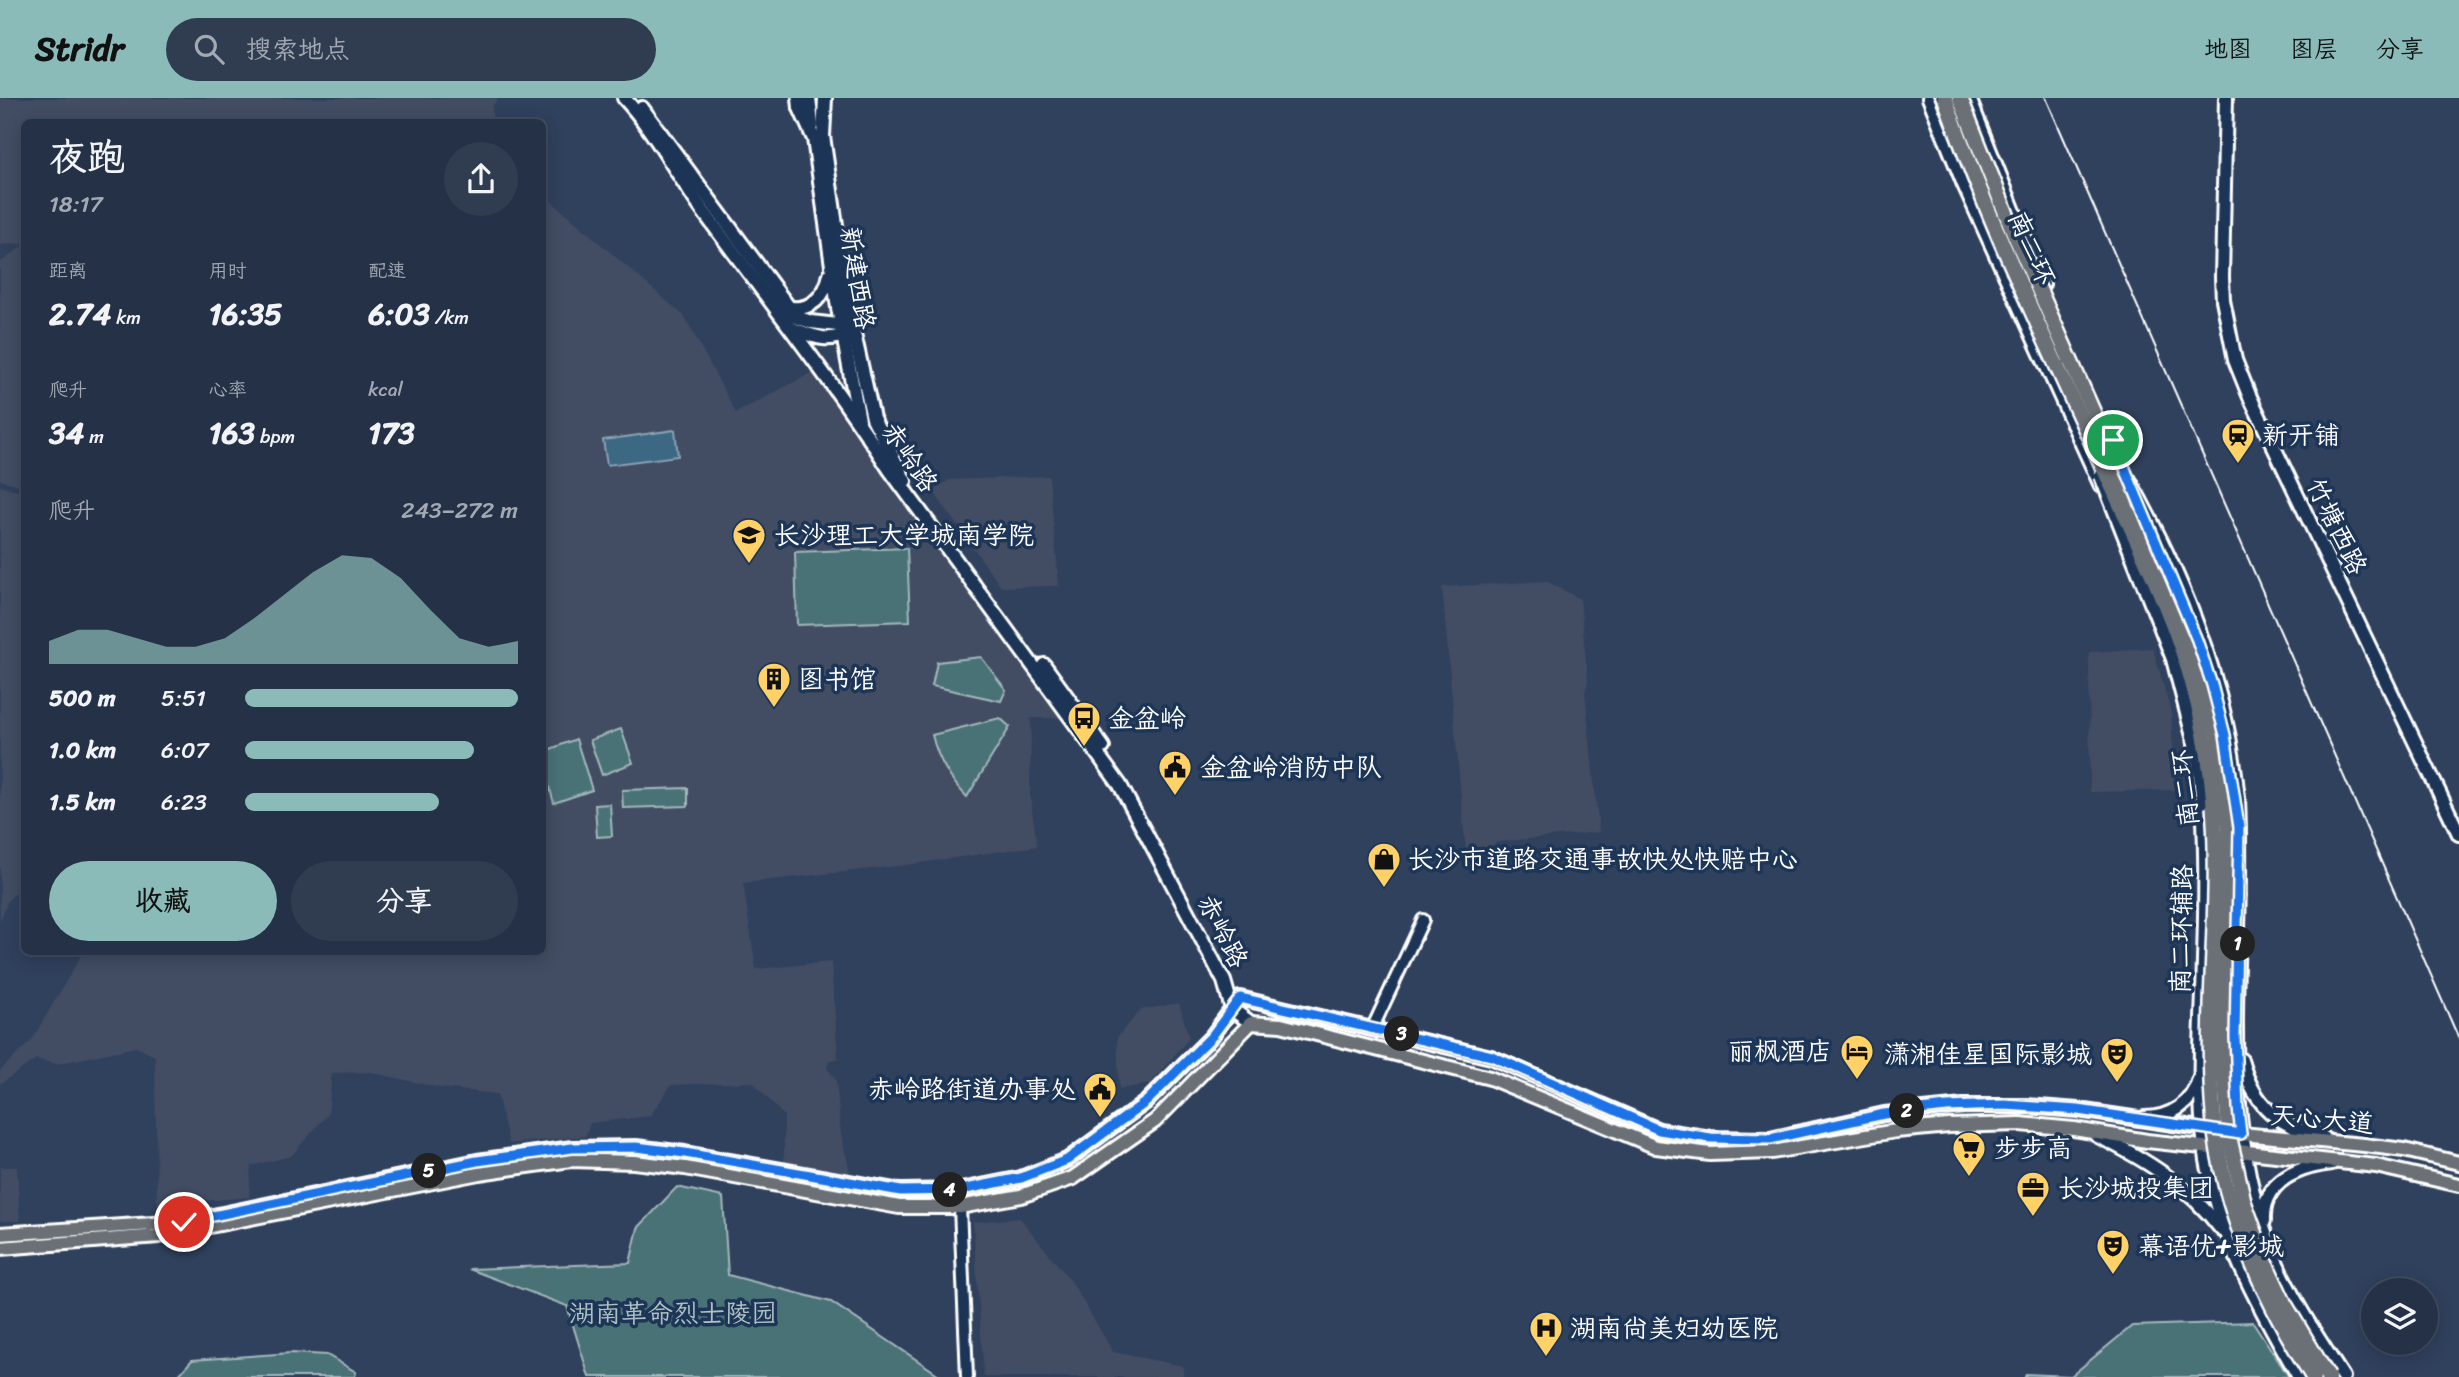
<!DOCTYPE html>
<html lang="zh">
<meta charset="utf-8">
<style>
body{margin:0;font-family:Sriracha,"LXGW WenKai TC",sans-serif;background:#303d51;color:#f1f3f6;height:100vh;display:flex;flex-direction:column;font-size:26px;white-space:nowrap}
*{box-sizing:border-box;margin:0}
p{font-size:23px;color:#a3a9b3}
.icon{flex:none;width:38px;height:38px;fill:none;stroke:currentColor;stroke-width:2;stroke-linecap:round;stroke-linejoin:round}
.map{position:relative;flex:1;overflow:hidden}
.panel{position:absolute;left:21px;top:21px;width:525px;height:836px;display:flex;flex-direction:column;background:#243146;border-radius:10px;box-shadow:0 4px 18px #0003,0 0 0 2px #414c5f}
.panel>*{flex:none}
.controls{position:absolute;left:2361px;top:1180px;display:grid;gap:14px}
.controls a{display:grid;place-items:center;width:77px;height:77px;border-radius:50%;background:#243146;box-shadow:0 4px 18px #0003,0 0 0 2px #414c5f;font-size:35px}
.pin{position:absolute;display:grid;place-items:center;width:60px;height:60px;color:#fff;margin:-30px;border:4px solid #fff;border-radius:50%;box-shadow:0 2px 7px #0007}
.km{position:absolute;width:35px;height:35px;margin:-18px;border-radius:50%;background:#222;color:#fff;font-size:19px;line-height:35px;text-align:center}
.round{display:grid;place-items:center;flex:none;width:74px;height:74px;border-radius:37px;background:#303d51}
.headline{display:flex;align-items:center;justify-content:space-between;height:119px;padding:0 28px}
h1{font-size:38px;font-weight:800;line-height:52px}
.figures{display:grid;grid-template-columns:repeat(3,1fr);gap:10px;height:119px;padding:7px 28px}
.figures div{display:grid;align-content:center}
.figures b{font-size:30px;font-weight:800}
.figures small{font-size:19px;font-weight:400}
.figures p{font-size:19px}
.chart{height:196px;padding:14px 28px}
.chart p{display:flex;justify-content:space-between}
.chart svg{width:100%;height:126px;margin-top:7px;fill:#8bbbb9;opacity:.7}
.action{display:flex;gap:14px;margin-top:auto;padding:14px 28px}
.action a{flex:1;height:80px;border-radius:42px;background:#8bbbb9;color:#111;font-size:28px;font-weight:800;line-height:80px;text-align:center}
.action a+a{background:#303d51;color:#f1f3f6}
ul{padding:0 28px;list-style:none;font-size:23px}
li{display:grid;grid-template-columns:112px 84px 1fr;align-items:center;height:52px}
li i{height:18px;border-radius:9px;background:#8bbbb9}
header{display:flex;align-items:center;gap:42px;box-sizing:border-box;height:98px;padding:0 35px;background:#8bbbb9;color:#111}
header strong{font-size:33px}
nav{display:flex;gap:38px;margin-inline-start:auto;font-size:24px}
.search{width:490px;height:63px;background:#303d51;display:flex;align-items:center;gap:18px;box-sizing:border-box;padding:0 24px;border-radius:38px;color:#a3a9b3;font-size:26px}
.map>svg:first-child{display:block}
</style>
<header>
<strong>Stridr</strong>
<div class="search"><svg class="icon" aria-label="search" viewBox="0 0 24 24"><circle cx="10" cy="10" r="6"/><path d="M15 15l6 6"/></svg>搜索地点</div>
<nav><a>地图</a><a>图层</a><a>分享</a></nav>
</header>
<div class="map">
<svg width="2459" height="1279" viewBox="0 0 2459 1279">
<rect width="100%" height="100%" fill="#30415d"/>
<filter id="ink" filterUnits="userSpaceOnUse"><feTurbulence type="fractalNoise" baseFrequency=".0143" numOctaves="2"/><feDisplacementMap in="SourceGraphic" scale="14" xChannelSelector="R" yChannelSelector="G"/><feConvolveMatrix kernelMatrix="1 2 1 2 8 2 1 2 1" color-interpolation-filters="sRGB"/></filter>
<g filter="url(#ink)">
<!-- built -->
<g fill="#424d64">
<path d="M 0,0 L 499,0 L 492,8 L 492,24 L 24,24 L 24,145 L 0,147 Z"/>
<path d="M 543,96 L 684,218 L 736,315 L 813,274 L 1066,620 L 1031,620 L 1030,697 L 1037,748 L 898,768 L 743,785 L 756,871 L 831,864 L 838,961 L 829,962 L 827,970 L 836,982 L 841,1037 L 851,1078 L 784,1066 L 784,1018 L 753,984 L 671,987 L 650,1018 L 590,1025 L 585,1038 L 509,1046 L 497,996 L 441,990 L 370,974 L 332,975 L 328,1016 L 291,1058 L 251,1068 L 249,1099 L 157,1107 L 155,958 L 136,949 L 56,966 L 36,961 L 0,986 L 0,973 L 32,942 L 83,854 L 542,854 Z"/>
<path d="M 24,147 L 24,388 L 0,382 L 0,165 Z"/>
<path d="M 1049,378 L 1059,488 L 1001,489 L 933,393 L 949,382 Z"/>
<path d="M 0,388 L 24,395 L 24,787 L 8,802 L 0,823 Z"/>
<path d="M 1546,483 L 1580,501 L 1588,583 L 1585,594 L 1599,734 L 1497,744 L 1488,751 L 1466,754 L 1442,489 Z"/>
<path d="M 2153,550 L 2171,615 L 2175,692 L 2090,694 L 2089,554 Z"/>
<path d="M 1179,905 L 1189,940 L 1150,986 L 1119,991 L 1117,939 L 1141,912 Z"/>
<path d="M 17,1069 L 20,1123 L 0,1123 L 0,1069 Z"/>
<path d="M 1020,1120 L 1073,1186 L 1113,1254 L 1183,1268 L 1183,1279 L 984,1279 L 973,1124 Z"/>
</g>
<!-- green -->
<g fill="#497277" stroke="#a4b8bb" stroke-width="2">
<path d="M 907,450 L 910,523 L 797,527 L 795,454 Z"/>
<path d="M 981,559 L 1006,592 L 1001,603 L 932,588 L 937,564 Z"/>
<path d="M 1000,620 L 1010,629 L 967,699 C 949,681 938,662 932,637 Z"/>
<path d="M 621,631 L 633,665 L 602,677 L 590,642 Z"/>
<path d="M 576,641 L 592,692 L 554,705 L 543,667 L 543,654 Z"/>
<path d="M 688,690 L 688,708 L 623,710 L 622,692 Z"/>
<path d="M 610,706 L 612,738 L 597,739 L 595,707 Z"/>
<path d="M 677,1089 L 723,1099 L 728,1177 L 831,1204 L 942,1279 L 589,1279 L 567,1208 L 469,1171 L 630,1165 L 638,1130 Z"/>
<path d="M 2253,1224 L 2289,1279 L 2025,1279 L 2026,1276 L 2071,1278 L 2132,1228 Z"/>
<path d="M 291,1255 L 327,1257 L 356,1274 L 355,1279 L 177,1279 L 192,1262 Z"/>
</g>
<!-- water -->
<path fill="#3d6784" stroke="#8ba4b5" stroke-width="2" d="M 675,332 L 678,358 L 607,367 L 603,342 Z"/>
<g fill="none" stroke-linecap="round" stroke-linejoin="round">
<defs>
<g id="tertiary">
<path d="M 1928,0 L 1963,87 L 2100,388"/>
<path d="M 1970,0 L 2044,186"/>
<path d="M 1373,929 L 1423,822"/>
<path d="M 960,1109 L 967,1279"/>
</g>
<g id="secondary">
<path d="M 624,0 C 654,32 677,77 703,113 C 766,199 832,282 890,372 L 1120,687 L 1224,883 L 1232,911 L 1251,925"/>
<path d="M 799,0 L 800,10 L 814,41 L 838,210 L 859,322"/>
<path d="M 809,0 L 812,27"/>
<path d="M 825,0 L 823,38 L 848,209 L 873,320 L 905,383"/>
<path d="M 2226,0 L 2222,179 L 2223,202 L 2235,262 L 2249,297 L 2459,736"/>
<path d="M 642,10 L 796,219 L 811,224 L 846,228"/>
<path d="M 786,209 C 810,215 826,198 830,176"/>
<path d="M 793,231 C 810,237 830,247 847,234"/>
<path d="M 1044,567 L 1103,649"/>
<path d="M 2238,701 C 2246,852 2214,1004 2270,1149 C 2288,1196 2316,1237 2343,1279"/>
<path d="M 2203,704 C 2207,767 2205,831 2203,895 C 2201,946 2198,999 2205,1049 C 2216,1133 2258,1208 2299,1279"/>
<path d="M 2241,962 C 2254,1009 2279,1028 2324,1040"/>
<path d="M 2144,1020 C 2170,1020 2192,1006 2199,981"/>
<path d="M 2096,1037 C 2147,1062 2187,1087 2222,1132"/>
<path d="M 2264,1123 C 2262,1082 2299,1069 2332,1065"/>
</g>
<g id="primary">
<path d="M 0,1136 L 184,1124 L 477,1063 L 572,1050 L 636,1049 L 685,1055 L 901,1093 L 961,1092 L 1021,1080 L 1067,1062 L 1146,1004 L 1212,938 L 1240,900 L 1491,959 L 1659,1032 L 1711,1040 L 1770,1041 L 1884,1016 L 1963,1008 L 2027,1008 L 2078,1012 L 2241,1036 L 2364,1047 L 2404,1052 L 2459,1065"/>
<path d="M 0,1150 L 159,1138 L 479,1075 L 571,1062 L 634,1064 L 685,1070 L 899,1109 L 960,1109 L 1021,1098 L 1073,1080 L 1155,1023 L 1251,925 L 1281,927 L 1490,980 L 1656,1049 L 1710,1056 L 1772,1054 L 1896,1033 L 1949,1028 L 2020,1026 L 2074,1031 L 2147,1043 L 2376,1068 L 2459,1087"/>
</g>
</defs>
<!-- tertiary casing -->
<use href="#tertiary" stroke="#fff" stroke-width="16"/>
<!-- secondary casing -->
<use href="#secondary" stroke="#fff" stroke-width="18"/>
<!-- primary casing -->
<use href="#primary" stroke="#fff" stroke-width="18"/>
<!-- tertiary -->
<use href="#tertiary" stroke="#1d3557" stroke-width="10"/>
<!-- secondary -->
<use href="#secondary" stroke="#1d3557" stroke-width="12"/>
<!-- primary -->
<use href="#primary" stroke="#6b7074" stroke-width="12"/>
<!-- rail -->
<path stroke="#fff" stroke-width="2" d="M 2046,0 L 2459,941"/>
<defs>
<g id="secondary-bridge">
<path d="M 2101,378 L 2173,561 L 2197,654 L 2203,704"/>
<path d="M 2128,380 C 2184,480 2227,586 2238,701"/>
</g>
<g id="trunk-bridge">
<path d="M 1945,0 C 1991,132 2054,259 2111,387 C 2142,454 2176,523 2195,595 C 2205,635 2212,675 2214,716 C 2221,817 2204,920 2214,1021 C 2223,1115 2264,1200 2313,1279"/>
<path d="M 1960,0 L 2014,135 L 2168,484 L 2201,571 L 2218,636 L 2229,733 L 2223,960 L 2230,1043 L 2244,1105 L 2268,1171 L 2284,1205 L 2328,1279"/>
</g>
</defs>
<!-- secondary-bridge casing -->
<use href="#secondary-bridge" stroke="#fff" stroke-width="18" stroke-linecap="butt"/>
<!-- trunk-bridge casing -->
<use href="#trunk-bridge" stroke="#fff" stroke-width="19" stroke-linecap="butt"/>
<!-- secondary-bridge -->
<use href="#secondary-bridge" stroke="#1d3557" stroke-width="12"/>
<!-- trunk-bridge -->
<use href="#trunk-bridge" stroke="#6b7074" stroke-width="14"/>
</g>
</g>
<g fill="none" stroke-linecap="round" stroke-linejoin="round" filter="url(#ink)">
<defs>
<path id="route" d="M 184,1124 L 477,1063 L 572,1050 L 636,1049 L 685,1055 L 901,1093 L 961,1092 L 1021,1080 L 1067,1062 L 1146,1004 L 1212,938 L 1240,900 L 1492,958 L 1659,1032 L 1711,1040 L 1770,1041 L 1884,1016 L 1947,1009 L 2005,1007 L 2078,1012 L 2241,1036 L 2238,1010 L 2235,939 L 2239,729 L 2225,637 L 2212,587 L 2197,542 L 2113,342"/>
</defs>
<!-- route casing -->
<use href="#route" stroke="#fff" stroke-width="14"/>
<!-- route -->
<use href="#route" stroke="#1a73e8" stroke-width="9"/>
</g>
<!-- icons -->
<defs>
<symbol id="station-pin" viewBox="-11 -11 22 30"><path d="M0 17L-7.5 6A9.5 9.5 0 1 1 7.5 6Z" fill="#ffd166" stroke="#1d3557"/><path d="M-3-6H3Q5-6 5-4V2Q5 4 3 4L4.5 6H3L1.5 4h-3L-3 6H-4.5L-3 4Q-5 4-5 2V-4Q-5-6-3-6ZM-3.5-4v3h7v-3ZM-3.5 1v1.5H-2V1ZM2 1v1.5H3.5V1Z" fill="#111"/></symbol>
<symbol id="university-pin" viewBox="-11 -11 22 30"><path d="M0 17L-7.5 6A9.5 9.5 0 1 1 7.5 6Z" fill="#ffd166" stroke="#1d3557"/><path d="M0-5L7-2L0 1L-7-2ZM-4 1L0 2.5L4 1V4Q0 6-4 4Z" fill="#111"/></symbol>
<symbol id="building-pin" viewBox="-11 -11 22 30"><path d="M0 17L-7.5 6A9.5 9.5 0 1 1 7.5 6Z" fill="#ffd166" stroke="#1d3557"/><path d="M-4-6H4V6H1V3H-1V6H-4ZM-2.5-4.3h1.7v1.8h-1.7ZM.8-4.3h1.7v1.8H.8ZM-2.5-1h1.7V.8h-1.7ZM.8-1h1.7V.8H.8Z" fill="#111"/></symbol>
<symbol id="bus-pin" viewBox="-11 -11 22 30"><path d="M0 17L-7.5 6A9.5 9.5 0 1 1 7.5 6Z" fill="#ffd166" stroke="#1d3557"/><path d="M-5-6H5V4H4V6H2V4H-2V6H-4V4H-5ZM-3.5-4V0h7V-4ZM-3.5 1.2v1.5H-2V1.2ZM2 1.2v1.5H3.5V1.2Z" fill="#111"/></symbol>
<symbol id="civic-pin" viewBox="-11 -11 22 30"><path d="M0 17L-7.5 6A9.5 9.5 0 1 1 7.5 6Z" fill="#ffd166" stroke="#1d3557"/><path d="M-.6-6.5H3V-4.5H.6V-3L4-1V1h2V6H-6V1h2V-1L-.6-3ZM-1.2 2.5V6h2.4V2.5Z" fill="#111"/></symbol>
<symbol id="shop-pin" viewBox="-11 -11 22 30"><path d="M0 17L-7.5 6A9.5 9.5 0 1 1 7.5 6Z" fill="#ffd166" stroke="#1d3557"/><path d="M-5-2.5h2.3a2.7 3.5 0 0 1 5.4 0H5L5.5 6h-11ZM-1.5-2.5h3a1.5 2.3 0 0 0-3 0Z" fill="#111"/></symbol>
<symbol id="hotel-pin" viewBox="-11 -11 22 30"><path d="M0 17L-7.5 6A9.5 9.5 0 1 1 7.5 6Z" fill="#ffd166" stroke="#1d3557"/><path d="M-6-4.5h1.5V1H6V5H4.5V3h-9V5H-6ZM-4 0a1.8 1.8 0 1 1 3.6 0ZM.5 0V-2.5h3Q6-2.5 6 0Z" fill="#111"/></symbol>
<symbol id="theatre-pin" viewBox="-11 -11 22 30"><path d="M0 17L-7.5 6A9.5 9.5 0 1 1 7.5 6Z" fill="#ffd166" stroke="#1d3557"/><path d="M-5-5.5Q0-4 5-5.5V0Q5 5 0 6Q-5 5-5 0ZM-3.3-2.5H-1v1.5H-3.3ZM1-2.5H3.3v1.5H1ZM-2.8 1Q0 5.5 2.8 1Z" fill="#111"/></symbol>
<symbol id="supermarket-pin" viewBox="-11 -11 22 30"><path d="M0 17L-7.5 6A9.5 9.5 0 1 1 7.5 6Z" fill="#ffd166" stroke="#1d3557"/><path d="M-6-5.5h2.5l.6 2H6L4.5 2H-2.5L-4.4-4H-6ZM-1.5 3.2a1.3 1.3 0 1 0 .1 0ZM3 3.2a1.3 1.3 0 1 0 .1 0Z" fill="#111"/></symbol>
<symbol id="office-pin" viewBox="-11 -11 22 30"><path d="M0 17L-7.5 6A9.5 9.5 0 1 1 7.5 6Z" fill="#ffd166" stroke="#1d3557"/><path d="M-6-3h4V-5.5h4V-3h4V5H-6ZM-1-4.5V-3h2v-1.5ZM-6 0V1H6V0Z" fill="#111"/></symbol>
<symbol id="hospital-pin" viewBox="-11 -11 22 30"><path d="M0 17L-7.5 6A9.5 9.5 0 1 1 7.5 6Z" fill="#ffd166" stroke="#1d3557"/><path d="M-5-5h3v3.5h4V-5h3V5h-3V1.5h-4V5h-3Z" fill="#111"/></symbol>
</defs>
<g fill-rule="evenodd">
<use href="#station-pin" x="2219" y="318" width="38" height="52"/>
<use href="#university-pin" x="730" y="418" width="38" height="52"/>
<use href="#building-pin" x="755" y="562" width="38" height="52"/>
<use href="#bus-pin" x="1065" y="601" width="38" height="52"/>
<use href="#civic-pin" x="1156" y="650" width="38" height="52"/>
<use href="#shop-pin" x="1365" y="742" width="38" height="52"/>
<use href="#hotel-pin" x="1838" y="934" width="38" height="52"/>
<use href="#theatre-pin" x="2098" y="937" width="38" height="52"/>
<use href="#civic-pin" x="1081" y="972" width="38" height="52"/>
<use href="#supermarket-pin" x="1950" y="1031" width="38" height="52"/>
<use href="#office-pin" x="2014" y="1071" width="38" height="52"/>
<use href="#theatre-pin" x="2094" y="1129" width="38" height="52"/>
<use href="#hospital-pin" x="1527" y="1211" width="38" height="52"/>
</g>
<g text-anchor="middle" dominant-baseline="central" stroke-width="7" stroke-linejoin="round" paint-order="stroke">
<!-- street labels -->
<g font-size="26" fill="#fff" stroke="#1d3557">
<text transform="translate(2032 150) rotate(66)">南二环</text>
<text transform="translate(858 180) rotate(81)">新建西路</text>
<text transform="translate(910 359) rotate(56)">赤岭路</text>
<text transform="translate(2337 428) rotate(64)">竹塘西路</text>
<text transform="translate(2185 690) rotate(-96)">南二环</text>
<text transform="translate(2181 831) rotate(-89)">南二环辅路</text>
<text transform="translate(1223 833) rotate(63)">赤岭路</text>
<text transform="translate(2322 1021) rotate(5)">天心大道</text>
</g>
<!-- poi labels -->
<g font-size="26" fill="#fff" stroke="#1d3557" text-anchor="start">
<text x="2262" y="337">新开铺</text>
<text x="774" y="437">长沙理工大学城南学院</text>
<text x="798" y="581">图书馆</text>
<text x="1108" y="620">金盆岭</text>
<text x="1200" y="669">金盆岭消防中队</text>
<text x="1408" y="761">长沙市道路交通事故快处快赔中心</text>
<text x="1832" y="953" text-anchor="end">丽枫酒店</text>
<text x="2092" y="956" text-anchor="end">潇湘佳星国际影城</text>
<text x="1076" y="991" text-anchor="end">赤岭路街道办事处</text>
<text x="1994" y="1050">步步高</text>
<text x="2058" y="1090">长沙城投集团</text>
<text x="2138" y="1148">幕语优+影城</text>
<text x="1570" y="1230">湖南尚美妇幼医院</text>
</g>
<!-- park labels -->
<g font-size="26" fill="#adc0c2" stroke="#1d3557">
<text x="673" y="1215">湖南革命烈士陵园</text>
</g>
</g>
</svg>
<div class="controls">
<a><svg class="icon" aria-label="layers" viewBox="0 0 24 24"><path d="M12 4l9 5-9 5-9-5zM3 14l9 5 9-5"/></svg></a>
</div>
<div class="pin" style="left:2113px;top:342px;background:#1e9e55"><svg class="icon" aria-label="arrive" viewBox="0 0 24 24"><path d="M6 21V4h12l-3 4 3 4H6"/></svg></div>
<div class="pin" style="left:184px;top:1124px;background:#d93025"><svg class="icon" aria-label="check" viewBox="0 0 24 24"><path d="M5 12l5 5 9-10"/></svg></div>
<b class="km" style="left:2238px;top:846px">1</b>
<b class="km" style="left:1907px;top:1013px">2</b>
<b class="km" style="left:1402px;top:936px">3</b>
<b class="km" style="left:950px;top:1092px">4</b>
<b class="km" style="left:429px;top:1073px">5</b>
<section class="panel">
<div class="headline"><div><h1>夜跑</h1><p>18:17</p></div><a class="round"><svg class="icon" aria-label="share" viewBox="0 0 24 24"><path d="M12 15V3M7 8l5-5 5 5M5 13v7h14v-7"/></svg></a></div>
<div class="figures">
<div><p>距离</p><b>2.74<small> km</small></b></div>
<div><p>用时</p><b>16:35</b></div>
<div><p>配速</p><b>6:03<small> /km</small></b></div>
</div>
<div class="figures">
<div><p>爬升</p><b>34<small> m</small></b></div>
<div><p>心率</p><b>163<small> bpm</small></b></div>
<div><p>kcal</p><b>173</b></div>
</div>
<div class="chart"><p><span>爬升</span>243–272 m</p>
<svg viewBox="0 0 160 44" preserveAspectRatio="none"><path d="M0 44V36L10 32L20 32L30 35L40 38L50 38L60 35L70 28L80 20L90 12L100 6L110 7L120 14L130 25L140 35L150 38L160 36V44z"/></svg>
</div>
<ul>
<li><b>500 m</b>5:51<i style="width:100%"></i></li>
<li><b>1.0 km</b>6:07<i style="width:84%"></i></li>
<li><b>1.5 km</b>6:23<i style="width:71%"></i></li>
</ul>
<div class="action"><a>收藏</a><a>分享</a></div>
</section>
</div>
